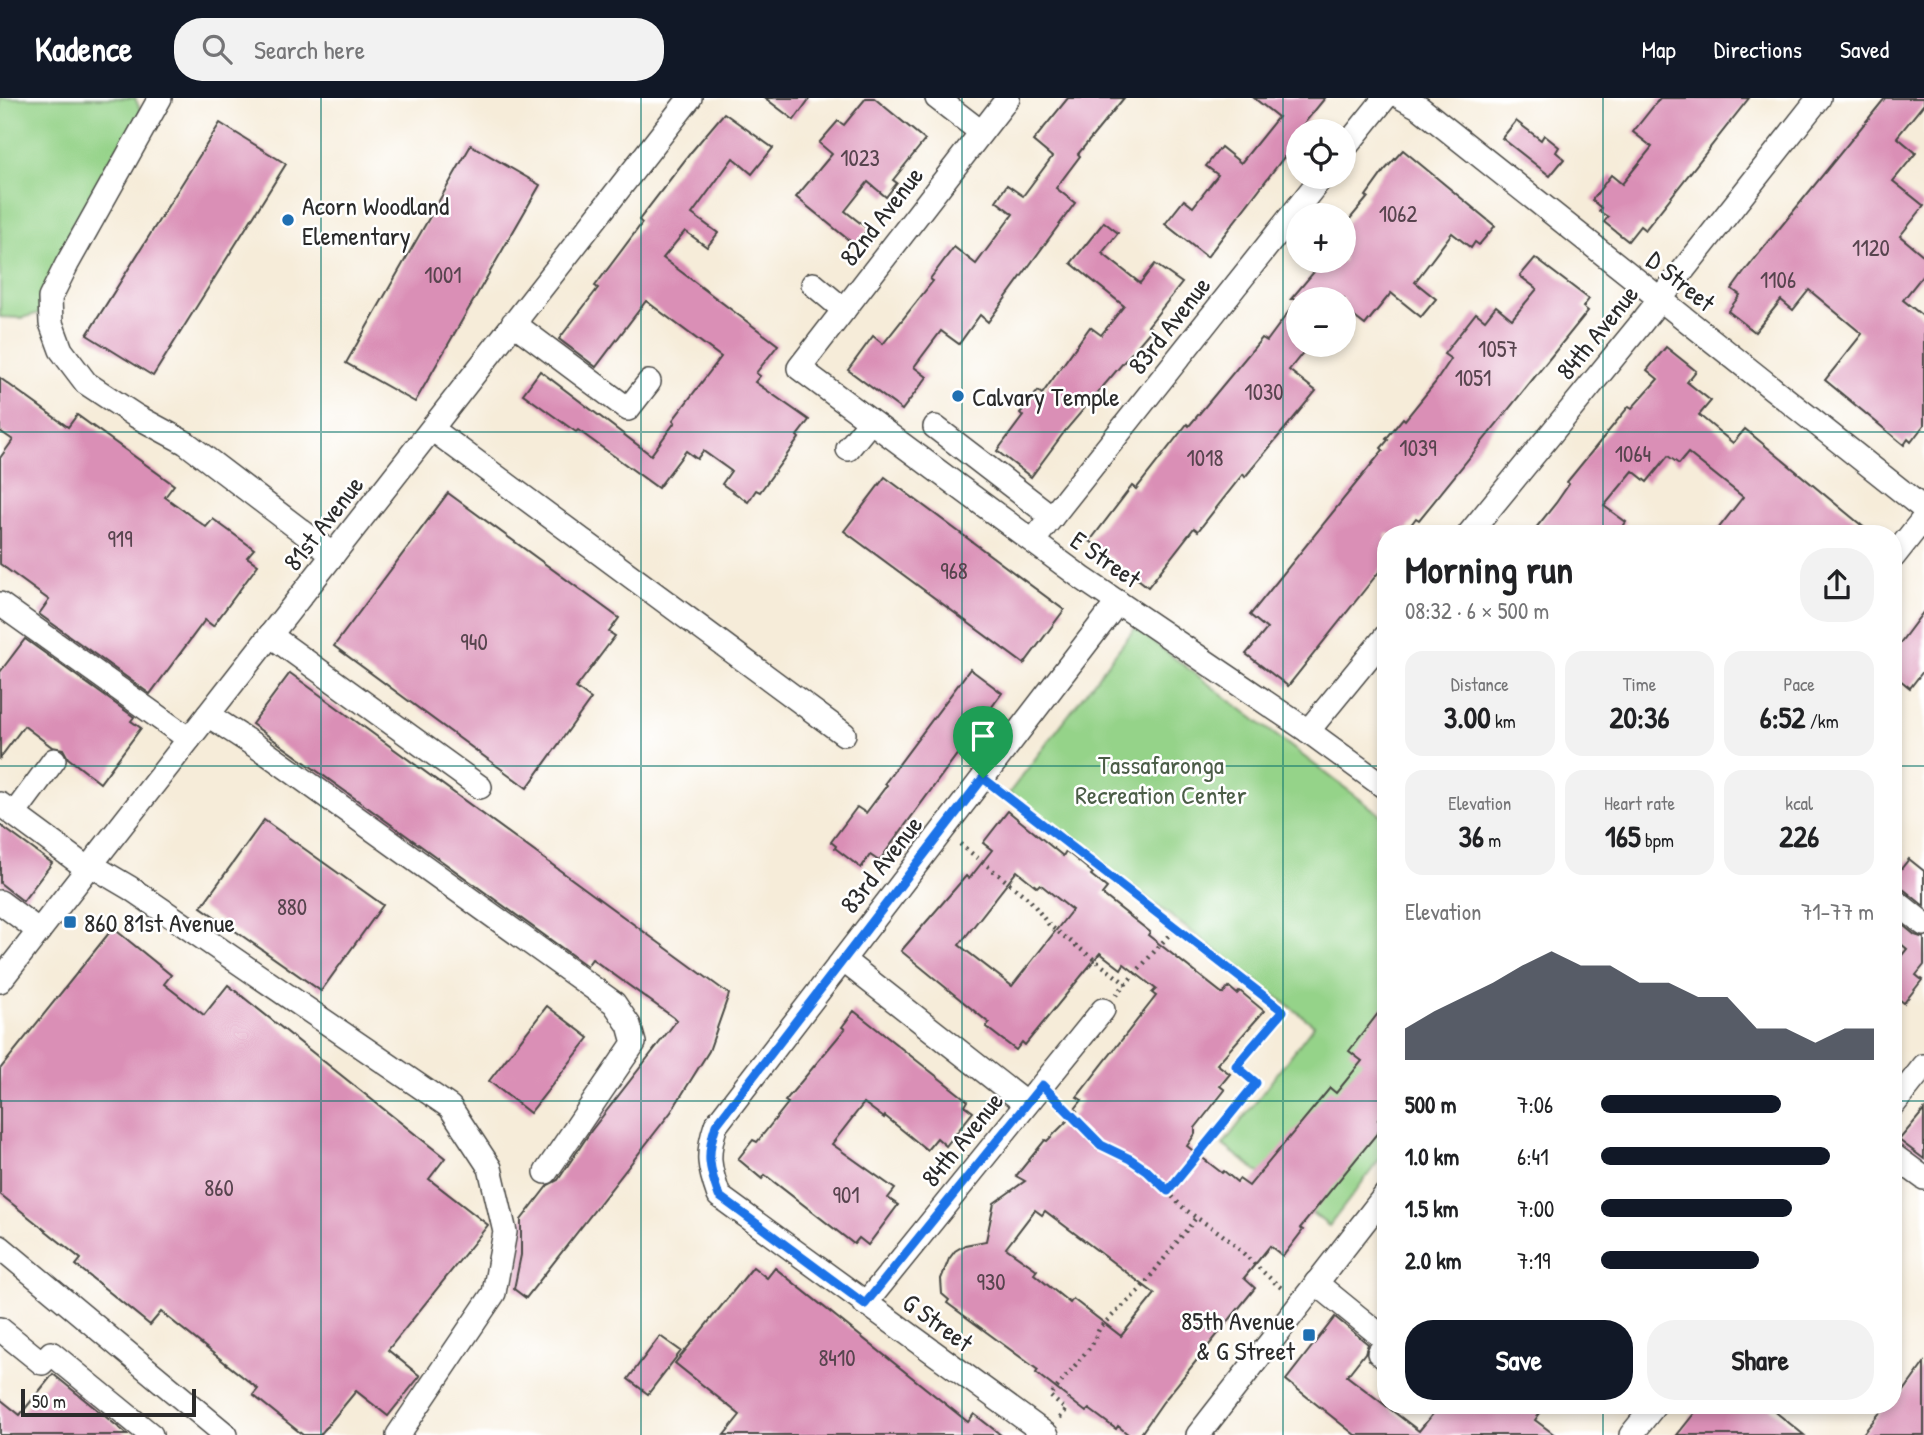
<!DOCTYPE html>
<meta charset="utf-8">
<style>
body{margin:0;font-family:"Patrick Hand",sans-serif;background:#f2f2f2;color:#202124;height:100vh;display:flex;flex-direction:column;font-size:26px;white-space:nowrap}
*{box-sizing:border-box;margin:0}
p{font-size:23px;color:#757577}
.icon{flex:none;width:38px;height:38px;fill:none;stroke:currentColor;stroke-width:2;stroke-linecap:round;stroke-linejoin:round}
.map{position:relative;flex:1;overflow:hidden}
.sheet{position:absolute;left:1377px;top:427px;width:525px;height:889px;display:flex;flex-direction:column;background:#fff;border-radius:28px;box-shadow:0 4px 10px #0003}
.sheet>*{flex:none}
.controls{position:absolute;left:1286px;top:21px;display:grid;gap:14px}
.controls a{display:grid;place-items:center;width:70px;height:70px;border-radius:50%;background:#fff;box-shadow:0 4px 10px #0003;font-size:35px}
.scale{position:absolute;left:21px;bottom:18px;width:175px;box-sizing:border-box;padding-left:7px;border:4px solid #2b2b2b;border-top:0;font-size:19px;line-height:24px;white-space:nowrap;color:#2b2b2b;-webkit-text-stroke:5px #fff;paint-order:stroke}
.pin{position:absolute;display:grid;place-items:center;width:60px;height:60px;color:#fff;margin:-72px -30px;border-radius:50% 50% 50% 0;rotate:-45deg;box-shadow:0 0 7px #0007}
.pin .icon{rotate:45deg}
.round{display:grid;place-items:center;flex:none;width:74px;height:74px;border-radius:28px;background:#f2f2f2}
.summary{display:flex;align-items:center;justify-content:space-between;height:119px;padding:0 28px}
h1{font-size:38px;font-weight:800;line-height:52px}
.metrics{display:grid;grid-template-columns:repeat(3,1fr);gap:10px;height:119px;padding:7px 28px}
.metrics div{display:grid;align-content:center;border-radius:18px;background:#f2f2f2;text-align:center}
.metrics b{font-size:30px;font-weight:800}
.metrics small{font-size:19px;font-weight:400}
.metrics p{font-size:19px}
.chart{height:196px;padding:14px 28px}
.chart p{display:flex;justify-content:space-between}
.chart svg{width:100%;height:126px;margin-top:7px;fill:#111827;opacity:.7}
.primary-button{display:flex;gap:14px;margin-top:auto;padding:14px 28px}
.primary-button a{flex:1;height:80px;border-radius:28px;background:#111827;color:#fff;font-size:28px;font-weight:800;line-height:80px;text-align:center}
.primary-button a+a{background:#f2f2f2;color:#202124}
ul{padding:0 28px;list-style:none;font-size:23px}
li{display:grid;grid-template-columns:112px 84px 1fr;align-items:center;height:52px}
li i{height:18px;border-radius:9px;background:#111827}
header{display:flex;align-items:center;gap:42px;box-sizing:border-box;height:98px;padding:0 35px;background:#111827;color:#fff}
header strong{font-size:33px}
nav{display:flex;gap:38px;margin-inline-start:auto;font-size:24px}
.search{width:490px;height:63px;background:#f2f2f2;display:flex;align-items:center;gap:18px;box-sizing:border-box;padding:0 24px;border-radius:28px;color:#757577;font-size:26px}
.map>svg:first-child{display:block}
</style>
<header>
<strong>Kadence</strong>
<div class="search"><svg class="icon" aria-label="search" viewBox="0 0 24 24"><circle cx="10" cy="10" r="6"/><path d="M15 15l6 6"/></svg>Search here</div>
<nav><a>Map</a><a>Directions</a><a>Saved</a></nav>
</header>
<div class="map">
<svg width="1924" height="1337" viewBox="0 0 1924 1337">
<rect width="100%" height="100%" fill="#fff"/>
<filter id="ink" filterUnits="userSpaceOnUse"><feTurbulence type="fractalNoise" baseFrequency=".0143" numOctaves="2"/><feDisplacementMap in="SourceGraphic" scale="14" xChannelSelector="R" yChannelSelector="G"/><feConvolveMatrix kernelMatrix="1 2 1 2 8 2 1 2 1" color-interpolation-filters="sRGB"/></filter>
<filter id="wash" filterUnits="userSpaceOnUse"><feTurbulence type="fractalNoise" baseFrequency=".00686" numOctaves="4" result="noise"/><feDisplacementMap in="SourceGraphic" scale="28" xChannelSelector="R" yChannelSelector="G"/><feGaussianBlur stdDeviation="1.57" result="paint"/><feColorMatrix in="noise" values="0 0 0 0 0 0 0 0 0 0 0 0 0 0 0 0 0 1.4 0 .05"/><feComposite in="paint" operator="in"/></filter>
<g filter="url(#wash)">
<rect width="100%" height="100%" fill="#f6ecd9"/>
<!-- green -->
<g fill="#95d389" stroke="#607f5a" stroke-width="2">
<path d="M 0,0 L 135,0 L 141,13 L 40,215 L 22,220 L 0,219 Z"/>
<path d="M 1135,530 L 1386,721 L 1386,1053 L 1329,1128 L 1223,1047 L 1314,927 L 1009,695 Z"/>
</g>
<g id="blocks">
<!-- building -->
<g fill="#da8fb6" fill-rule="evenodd">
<path d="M 765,0 L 810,0 L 794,22 Z"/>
<path d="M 866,0 L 874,0 L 925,42 L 893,82 L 897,85 L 886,99 L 868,84 L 845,113 L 868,131 L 855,147 L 796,99 L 832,56 L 819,45 L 838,23 L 844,27 Z"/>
<path d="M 1068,0 L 1124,0 L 1078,56 L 1080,58 L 1056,90 L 1075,105 L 988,224 L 980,217 L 959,246 L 941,233 L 914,269 L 927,279 L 902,312 L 848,272 L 873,238 L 883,246 L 933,183 L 930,181 L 954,149 L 976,166 L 1013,116 L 996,103 L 1007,87 L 1023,98 L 1052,59 L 1033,43 Z"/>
<path d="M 1254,0 L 1325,0 L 1298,33 L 1298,46 L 1287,61 L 1284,59 L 1207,159 L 1165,126 L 1184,102 L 1193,109 L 1218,77 L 1206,68 L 1221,49 L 1241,65 L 1278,19 Z"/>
<path d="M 1660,0 L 1749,0 L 1645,132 L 1640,128 L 1628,143 L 1604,124 L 1608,119 L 1599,113 L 1601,110 L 1592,102 L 1611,77 L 1622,86 L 1652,49 L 1633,34 Z"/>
<path d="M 1885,0 L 1924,0 L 1924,6 L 1897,39 L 1916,55 L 1893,83 L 1924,108 L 1900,138 L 1924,158 L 1924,176 L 1903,202 L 1924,219 L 1924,327 L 1911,344 L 1908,341 L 1904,347 L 1825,282 L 1862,236 L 1809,192 L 1793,212 L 1781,202 L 1755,234 L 1728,213 L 1740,197 L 1732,191 L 1745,173 Z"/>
<path d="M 724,15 L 773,50 L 752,76 L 733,60 L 692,116 L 718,135 L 707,149 L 685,133 L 663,160 L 778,247 L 756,275 L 760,278 L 755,284 L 809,322 L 797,338 L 799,340 L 760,394 L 756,392 L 748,404 L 722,386 L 731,373 L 703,353 L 697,361 L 686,353 L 658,390 L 578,332 L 576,334 L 523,296 L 540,273 L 651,357 L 675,324 L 673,322 L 721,259 L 646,203 L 596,269 L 559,241 L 598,190 L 595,188 L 642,125 L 639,122 L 692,53 Z"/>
<path d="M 1516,23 L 1541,42 L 1544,37 L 1559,49 L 1556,54 L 1564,61 L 1550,78 L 1502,40 Z"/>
<path d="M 220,25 L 286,66 L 153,278 L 87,237 Z"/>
<path d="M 471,47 L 540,87 L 415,304 L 346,265 Z"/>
<path d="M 1403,52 L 1495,128 L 1479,147 L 1475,144 L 1471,150 L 1452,135 L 1415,184 L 1436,201 L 1421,219 L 1391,195 L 1365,227 L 1344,211 L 1344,201 L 1298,201 L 1298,247 L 1309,247 L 1289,272 L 1316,293 L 1245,379 L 1243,376 L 1198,433 L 1194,430 L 1148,489 L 1090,443 L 1132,388 L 1136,391 L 1187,326 L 1189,328 L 1262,240 L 1267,243 L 1298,201 L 1291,201 L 1314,174 L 1299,163 L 1344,163 L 1344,128 L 1368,99 L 1366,98 L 1384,73 Z"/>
<path d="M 1104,124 L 1118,135 L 1102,155 L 1140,185 L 1155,166 L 1182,185 L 1148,228 L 1152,231 L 1065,333 L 1031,379 L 997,353 L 1023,318 L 1020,315 L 1038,293 L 1042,296 L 1090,229 L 1101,237 L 1124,208 L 1071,165 Z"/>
<path d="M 1535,160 L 1589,201 L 1583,209 L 1588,213 L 1419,422 L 1416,420 L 1404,436 L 1386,436 L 1386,465 L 1288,588 L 1246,556 L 1267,531 L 1250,517 L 1383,352 L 1381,350 L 1388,342 L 1386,341 L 1403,320 L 1405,322 L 1435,285 L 1451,261 L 1444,256 L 1476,215 L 1485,222 L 1496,208 L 1512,221 L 1537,191 L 1520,178 Z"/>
<path d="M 1666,249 L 1696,273 L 1687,284 L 1711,303 L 1699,317 L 1733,345 L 1745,331 L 1872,436 L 1714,436 L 1743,399 L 1688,355 L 1679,366 L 1668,358 L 1647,384 L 1633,373 L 1604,408 L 1626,424 L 1618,436 L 1531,436 L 1556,405 L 1569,386 L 1567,384 L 1629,308 L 1632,310 L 1658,281 L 1647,272 Z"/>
<path d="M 0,280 L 68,329 L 77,317 L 174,387 L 165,399 L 206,429 L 213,421 L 254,451 L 247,459 L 258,467 L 213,528 L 205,522 L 150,596 L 39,516 L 49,502 L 0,466 L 0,360 L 13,342 L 0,333 Z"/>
<path d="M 885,379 L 1064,512 L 1024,566 L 844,433 Z"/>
<path d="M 448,395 L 619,520 L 609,534 L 615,538 L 576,590 L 591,601 L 527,690 L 334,548 Z"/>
<path d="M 1924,513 L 1924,572 L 1910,590 L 1894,577 L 1894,553 Z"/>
<path d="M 25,541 L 134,619 L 131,623 L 141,630 L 100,685 L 68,660 L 63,651 L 52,649 L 24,628 L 0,660 L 0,574 Z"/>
<path d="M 970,571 L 1002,595 L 879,763 L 870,757 L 861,770 L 835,750 L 836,748 L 831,744 L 857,709 L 866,715 L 887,687 L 885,685 Z"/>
<path d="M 290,575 L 729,896 L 709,953 L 671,1014 L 526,1200 L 514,1191 L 521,1157 L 521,1122 L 548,1087 L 558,1082 L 591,1033 L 677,922 L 592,861 L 587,868 L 252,626 Z"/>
<path d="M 1008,713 L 1063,758 L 1066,753 L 1093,775 L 1091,777 L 1107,790 L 1102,796 L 1150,834 L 1148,837 L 1223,896 L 1229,889 L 1237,896 L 1240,893 L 1264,913 L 1217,966 L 1230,976 L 1220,988 L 1225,992 L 1195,1030 L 1195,1036 L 1187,1048 L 1222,1075 L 1224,1073 L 1237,1084 L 1239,1081 L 1249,1088 L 1330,990 L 1336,995 L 1362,963 L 1349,953 L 1386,905 L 1386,1013 L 1378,1022 L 1384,1027 L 1300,1130 L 1303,1132 L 1283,1158 L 1270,1148 L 1244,1180 L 1255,1190 L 1163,1304 L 1140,1337 L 1129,1337 L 1118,1328 L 1116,1331 L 1089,1311 L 1086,1314 L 1036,1275 L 1038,1272 L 947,1205 L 949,1202 L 942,1196 L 941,1181 L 949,1161 L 955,1153 L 965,1147 L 986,1143 L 994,1105 L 1025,1083 L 1016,1078 L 1045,1042 L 1047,1043 L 1077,1013 L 1075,1011 L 1082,1002 L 1077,999 L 1156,898 L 1152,895 L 1156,891 L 1124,866 L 1121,871 L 1100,855 L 1025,947 L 1022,944 L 1016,952 L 986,929 L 989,925 L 901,853 L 966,778 L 969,781 L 992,752 L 983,745 ZM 1017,773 L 1037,789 L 1040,786 L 1072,812 L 1012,888 L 959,847 ZM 1035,1112 L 1042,1117 L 1045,1113 L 1155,1196 L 1121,1238 L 1073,1201 L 1070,1205 L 1034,1176 L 1037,1172 L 1006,1150 Z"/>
<path d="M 264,722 L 383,807 L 321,893 L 201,809 Z"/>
<path d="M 0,727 L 52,765 L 23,803 L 0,785 Z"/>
<path d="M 1909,761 L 1924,773 L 1924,808 L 1903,791 L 1894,788 L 1894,780 Z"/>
<path d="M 1894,820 L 1915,837 L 1924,840 L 1924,867 L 1916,877 L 1922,882 L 1904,905 L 1894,897 L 1894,867 L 1907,851 L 1894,840 Z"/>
<path d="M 113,830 L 171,877 L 164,886 L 204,917 L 228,887 L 445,1060 L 429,1081 L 488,1127 L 388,1252 L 420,1278 L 388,1318 L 356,1293 L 320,1337 L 303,1337 L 253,1297 L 258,1291 L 161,1214 L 150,1227 L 76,1167 L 81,1161 L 0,1096 L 0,971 Z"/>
<path d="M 547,908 L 589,940 L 530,1015 L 489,983 Z"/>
<path d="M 854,913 L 968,1003 L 965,1008 L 973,1014 L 946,1048 L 937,1040 L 927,1052 L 885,1018 L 884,1020 L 864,1005 L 832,1046 L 895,1091 L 888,1100 L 898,1107 L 868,1147 L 859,1140 L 854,1146 L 765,1077 L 762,1081 L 738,1061 L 753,1042 L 757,1044 L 788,1005 L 785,1003 L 845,931 L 842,929 Z"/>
<path d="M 1924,1012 L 1924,1061 L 1899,1042 Z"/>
<path d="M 753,1169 L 767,1180 L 775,1170 L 968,1324 L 974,1316 L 1001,1337 L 724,1337 L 740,1317 L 675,1265 Z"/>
<path d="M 1335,1219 L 1368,1246 L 1365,1255 L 1347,1278 L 1419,1333 L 1440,1307 L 1546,1307 L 1535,1322 L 1555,1337 L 1355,1337 L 1286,1282 Z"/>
<path d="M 660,1238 L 681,1253 L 648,1296 L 628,1281 Z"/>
<path d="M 1924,1265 L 1924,1337 L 1862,1337 L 1886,1307 L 1894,1307 Z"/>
<path d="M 53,1276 L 128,1337 L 0,1337 L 0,1301 L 20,1317 Z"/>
<path d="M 1701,1307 L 1767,1307 L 1804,1337 L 1677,1337 Z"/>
</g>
</g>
</g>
<g filter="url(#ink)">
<use href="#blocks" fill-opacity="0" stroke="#494845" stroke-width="2"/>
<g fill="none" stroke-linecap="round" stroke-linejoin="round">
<defs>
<g id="minor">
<path d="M 160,0 L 67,166 L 50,200 L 51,225 L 61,252 L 86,285 L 136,318 L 186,345 L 333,457"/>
<path d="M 937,0 L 981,34"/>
<path d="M 1008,0 L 799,270 L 1082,480 L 1308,633 L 1386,690"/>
<path d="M 1402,0 L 1420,10 L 1924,411"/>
<path d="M 1344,51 L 1385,0"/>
<path d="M 813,186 L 844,212"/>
<path d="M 513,225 L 628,311 L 649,284"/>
<path d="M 935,329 L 1052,419"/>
<path d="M 432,331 L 844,636"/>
<path d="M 848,351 L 870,324"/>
<path d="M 1469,436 L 1639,228 L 1819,0"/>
<path d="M 1033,443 L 1322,79"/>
<path d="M 1894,458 L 1924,420"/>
<path d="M 0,506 L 189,641"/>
<path d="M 270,537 L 480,689"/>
<path d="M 208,617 L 265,654 L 614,905 L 629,927 L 634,945 L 546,1074"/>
<path d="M 1308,633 L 1386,538"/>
<path d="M 0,706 L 88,771"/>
<path d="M 14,716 L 54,662"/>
<path d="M 91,767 L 130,790 L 450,1009 L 490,1070 L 505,1134 L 494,1195 L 398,1337"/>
<path d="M 1894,802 L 1924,826"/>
<path d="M 0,804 L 39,833"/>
<path d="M 843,862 L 1026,1006"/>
<path d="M 0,883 L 690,0"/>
<path d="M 1894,1006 L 1924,968"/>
<path d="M 1894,1058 L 1924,1080"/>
<path d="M 0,1149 L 226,1337"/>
<path d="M 1316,1185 L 1386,1242"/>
<path d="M 865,1206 L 1103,912"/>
<path d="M 0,1231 L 42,1265 L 51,1255 L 151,1337"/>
<path d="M 1386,1245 L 1379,1255 L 1386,1261"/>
<path d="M 1047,1337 L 719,1098 C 709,1070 706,1057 716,1027 L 1118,504"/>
<path d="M 1198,1337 L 1386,1096"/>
<path d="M 1631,1337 L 1655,1307"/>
</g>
</defs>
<!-- minor casing -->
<use href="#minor" stroke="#494845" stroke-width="26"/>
<!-- path -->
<g stroke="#494845" stroke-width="4.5" stroke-dasharray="2 5" stroke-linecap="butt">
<path d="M 999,692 L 1283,913 L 1235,968 L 1256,985 L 1168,1093 L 1146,1072 L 1130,1061 L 1101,1047 L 1085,1033 L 1058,1002"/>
<path d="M 960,746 L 1030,802 L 1049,827 L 1126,886"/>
<path d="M 1116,897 L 1176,829"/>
<path d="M 1168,1093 C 1188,1120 1209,1124 1231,1144 C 1249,1160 1265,1177 1284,1192"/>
<path d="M 1060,1320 L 1066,1312 L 1050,1298 L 1092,1247 L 1100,1229 L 1139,1193 L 1195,1121"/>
</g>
<!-- minor -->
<use href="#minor" stroke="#fff" stroke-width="23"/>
</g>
</g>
<g fill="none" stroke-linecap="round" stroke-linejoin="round" filter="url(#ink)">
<defs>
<path id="route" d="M 983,680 L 1283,913 L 1236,968 L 1256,985 L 1168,1093 L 1146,1072 L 1130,1061 L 1101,1047 L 1042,987 L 865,1206 L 719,1098 C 709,1070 706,1057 716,1027 Z"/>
</defs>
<!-- route casing -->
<use href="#route" stroke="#fff" stroke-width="14"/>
<!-- route -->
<use href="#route" stroke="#1a73e8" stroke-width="9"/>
</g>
<!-- grid -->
<path fill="none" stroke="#0f766e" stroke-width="2" stroke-opacity="0.55" d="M 321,0 L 321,1337M 641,0 L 641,1337M 962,0 L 962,1337M 1283,0 L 1283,1337M 1603,0 L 1603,436M 0,334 L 1924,334M 0,668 L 1386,668M 1894,668 L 1924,668M 0,1003 L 1386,1003M 1894,1003 L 1924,1003M 1603,1307 L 1603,1337"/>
<!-- markers -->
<g fill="#1f6fb2" stroke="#fff" stroke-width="2.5">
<circle cx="288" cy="122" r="7"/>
<circle cx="958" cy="298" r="7"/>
<rect x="63" y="817" width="14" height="14" rx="3.5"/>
<rect x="1302" y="1230" width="14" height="14" rx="3.5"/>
</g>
<g text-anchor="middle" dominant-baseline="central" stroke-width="5" stroke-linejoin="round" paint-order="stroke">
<!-- number labels -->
<g font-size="23" fill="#57444e">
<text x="860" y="59">1023</text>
<text x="1398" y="115">1062</text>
<text x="1871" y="149">1120</text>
<text x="443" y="176">1001</text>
<text x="1778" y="181">1106</text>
<text x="1498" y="250">1057</text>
<text x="1473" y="279">1051</text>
<text x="1264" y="293">1030</text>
<text x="1418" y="349">1039</text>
<text x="1633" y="355">1064</text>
<text x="1205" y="359">1018</text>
<text x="120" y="440">919</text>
<text x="954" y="472">968</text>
<text x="474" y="543">940</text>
<text x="292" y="808">880</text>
<text x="219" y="1089">860</text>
<text x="846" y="1096">901</text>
<text x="991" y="1183">930</text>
<text x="837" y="1259">8410</text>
</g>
<!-- poi labels -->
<g font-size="26" fill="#2b2b2b" stroke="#fff" text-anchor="start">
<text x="302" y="107">Acorn Woodland<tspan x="302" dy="30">Elementary</tspan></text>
<text x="972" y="298">Calvary Temple</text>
<text x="84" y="824">860 81st Avenue</text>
<text x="1295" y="1222" text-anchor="end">85th Avenue<tspan x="1295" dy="30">&amp; G Street</tspan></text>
</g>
<!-- street labels -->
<g font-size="26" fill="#2b2b2b" stroke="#fff">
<text transform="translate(881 118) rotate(-52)">82nd Avenue</text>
<text transform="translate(1681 183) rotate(39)">D Street</text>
<text transform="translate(1169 227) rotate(-52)">83rd Avenue</text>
<text transform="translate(1597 234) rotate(-51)">84th Avenue</text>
<text transform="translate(323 425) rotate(-52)">81st Avenue</text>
<text transform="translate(1106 461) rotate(35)">E Street</text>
<text transform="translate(881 766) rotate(-52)">83rd Avenue</text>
<text transform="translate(962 1041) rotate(-51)">84th Avenue</text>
<text transform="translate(938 1224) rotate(36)">G Street</text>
</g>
<!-- park labels -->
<g font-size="26" fill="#4b5d47" stroke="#fff">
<text x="1161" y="666">Tassafaronga<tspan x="1161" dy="30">Recreation Center</tspan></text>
</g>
</g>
</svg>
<div class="controls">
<a><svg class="icon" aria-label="locate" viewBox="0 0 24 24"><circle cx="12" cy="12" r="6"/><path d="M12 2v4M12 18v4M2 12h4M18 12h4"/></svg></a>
<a>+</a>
<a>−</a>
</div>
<div class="scale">50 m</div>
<div class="pin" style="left:983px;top:680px;background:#1e9e55"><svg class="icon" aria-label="arrive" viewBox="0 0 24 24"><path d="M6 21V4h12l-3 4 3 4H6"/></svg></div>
<section class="sheet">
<div class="summary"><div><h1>Morning run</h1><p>08:32 · 6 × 500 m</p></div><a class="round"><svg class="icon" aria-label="share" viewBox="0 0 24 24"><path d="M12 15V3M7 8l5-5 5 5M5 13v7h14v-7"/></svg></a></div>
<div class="metrics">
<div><p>Distance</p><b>3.00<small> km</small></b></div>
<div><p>Time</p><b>20:36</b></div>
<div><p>Pace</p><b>6:52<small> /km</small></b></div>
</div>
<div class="metrics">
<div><p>Elevation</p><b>36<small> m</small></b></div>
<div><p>Heart rate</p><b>165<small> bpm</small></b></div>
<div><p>kcal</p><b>226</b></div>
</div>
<div class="chart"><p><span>Elevation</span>71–77 m</p>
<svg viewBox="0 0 160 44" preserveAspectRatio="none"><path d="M0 44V33L10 27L20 22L30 17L40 11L50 6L60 11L70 11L80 17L90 17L100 22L110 22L120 33L130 33L140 38L150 33L160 33V44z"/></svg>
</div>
<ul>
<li><b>500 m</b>7:06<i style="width:66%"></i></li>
<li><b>1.0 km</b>6:41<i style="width:84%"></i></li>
<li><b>1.5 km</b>7:00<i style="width:70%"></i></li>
<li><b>2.0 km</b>7:19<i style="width:58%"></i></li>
</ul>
<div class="primary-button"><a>Save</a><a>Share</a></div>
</section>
</div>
